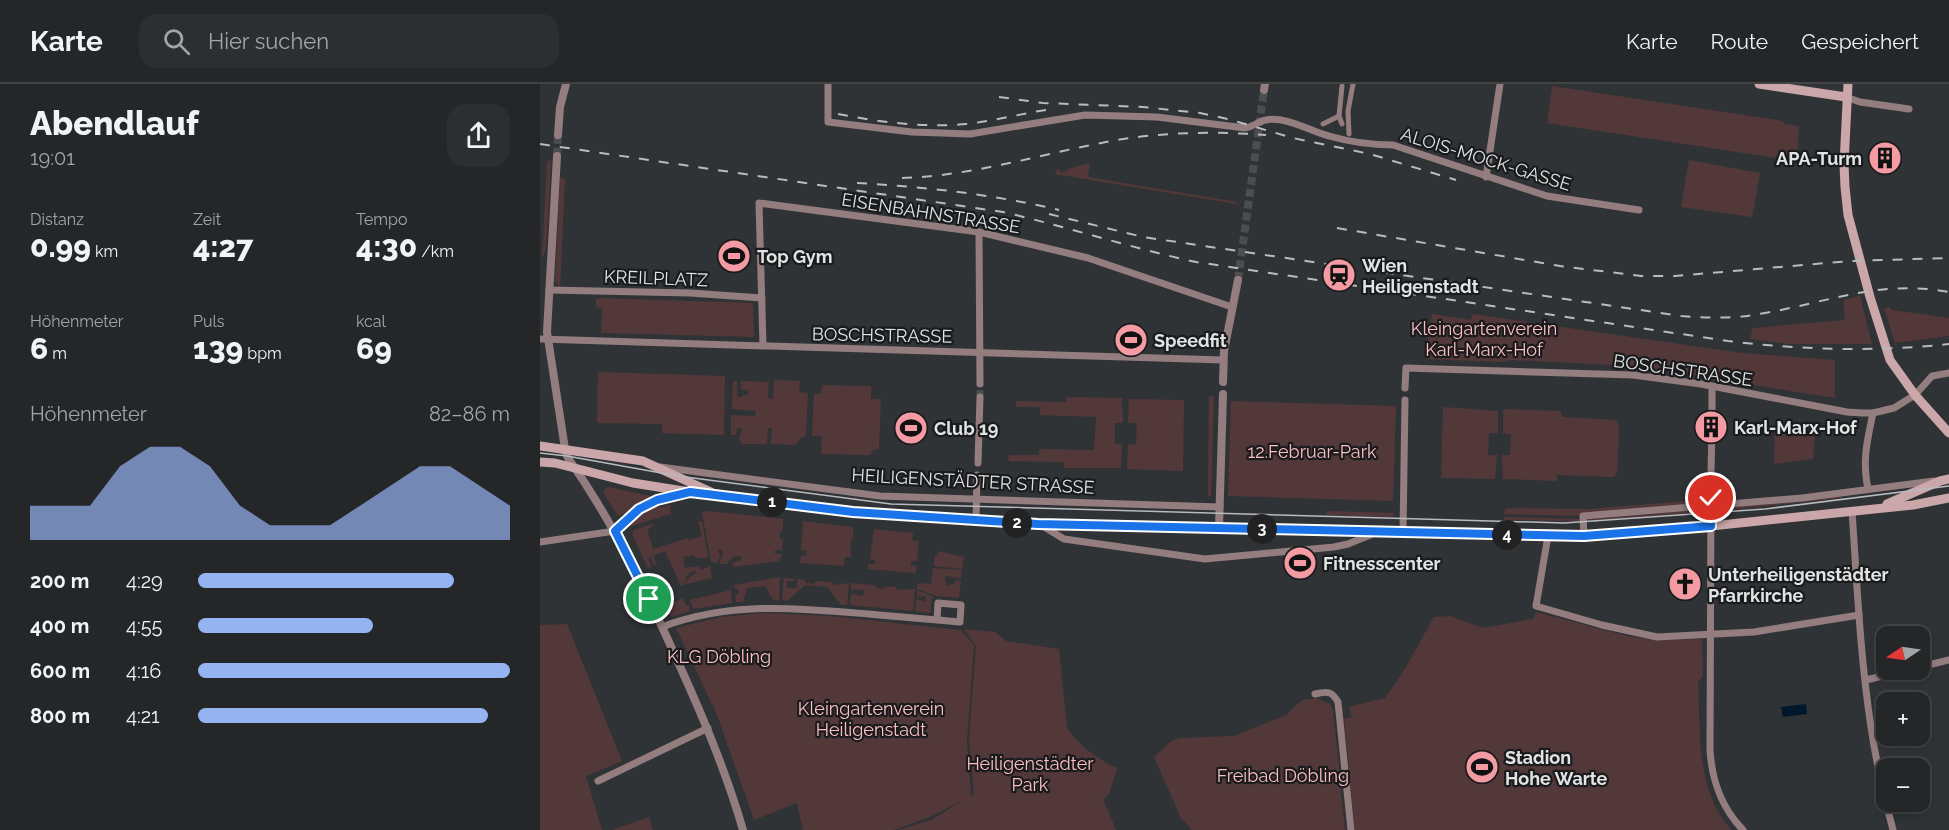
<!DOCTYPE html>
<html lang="de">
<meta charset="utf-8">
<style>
body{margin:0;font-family:Raleway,sans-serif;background:#2c2e30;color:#f1f3f6;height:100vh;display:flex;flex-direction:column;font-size:22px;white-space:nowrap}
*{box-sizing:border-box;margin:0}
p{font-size:20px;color:#a3a5a8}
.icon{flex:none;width:33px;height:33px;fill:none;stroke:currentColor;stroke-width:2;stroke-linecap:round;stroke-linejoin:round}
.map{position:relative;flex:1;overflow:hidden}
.panel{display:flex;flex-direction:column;background:#242628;width:540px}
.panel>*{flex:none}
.needle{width:39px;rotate:257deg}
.fabs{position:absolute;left:1336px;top:542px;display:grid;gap:12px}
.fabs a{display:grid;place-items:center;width:54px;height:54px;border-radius:12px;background:#242628;box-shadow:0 3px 9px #0003,0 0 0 2px #414345;font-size:30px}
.pin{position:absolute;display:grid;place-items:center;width:51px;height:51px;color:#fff;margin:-26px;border:3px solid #fff;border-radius:50%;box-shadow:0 2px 6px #0007}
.km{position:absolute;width:30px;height:30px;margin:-15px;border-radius:50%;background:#222;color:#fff;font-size:16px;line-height:30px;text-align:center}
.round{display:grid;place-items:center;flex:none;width:63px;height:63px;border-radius:18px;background:#2c2e30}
.headline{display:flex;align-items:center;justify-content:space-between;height:102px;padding:0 30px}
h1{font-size:33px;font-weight:800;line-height:45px}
.metrics{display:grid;grid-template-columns:repeat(3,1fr);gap:9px;height:102px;padding:6px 30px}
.metrics div{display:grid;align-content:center}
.metrics b{font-size:30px;font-weight:800}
.metrics small{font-size:16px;font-weight:400}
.metrics p{font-size:16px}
.chart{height:168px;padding:12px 30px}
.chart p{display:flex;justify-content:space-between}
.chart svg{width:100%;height:108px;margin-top:6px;fill:#95b2f1;opacity:.7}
ul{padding:0 30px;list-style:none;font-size:20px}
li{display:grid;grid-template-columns:96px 72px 1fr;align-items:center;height:45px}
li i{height:15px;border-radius:8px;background:#95b2f1}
header{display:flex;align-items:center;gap:36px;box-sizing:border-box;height:84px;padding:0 30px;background:#242628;border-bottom:2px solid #414345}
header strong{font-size:28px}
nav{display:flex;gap:33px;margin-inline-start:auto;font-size:21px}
.search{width:420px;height:54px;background:#2c2e30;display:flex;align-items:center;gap:15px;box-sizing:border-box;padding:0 21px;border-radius:18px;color:#a3a5a8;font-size:22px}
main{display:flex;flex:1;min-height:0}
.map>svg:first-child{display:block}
</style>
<header>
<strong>Karte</strong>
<div class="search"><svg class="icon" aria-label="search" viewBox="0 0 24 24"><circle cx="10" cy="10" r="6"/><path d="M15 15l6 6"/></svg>Hier suchen</div>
<nav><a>Karte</a><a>Route</a><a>Gespeichert</a></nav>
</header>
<main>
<section class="panel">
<div class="headline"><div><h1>Abendlauf</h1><p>19:01</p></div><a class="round"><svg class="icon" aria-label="share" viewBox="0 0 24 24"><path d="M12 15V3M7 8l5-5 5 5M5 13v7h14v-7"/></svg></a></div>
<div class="metrics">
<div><p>Distanz</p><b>0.99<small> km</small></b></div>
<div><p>Zeit</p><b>4:27</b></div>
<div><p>Tempo</p><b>4:30<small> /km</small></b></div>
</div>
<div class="metrics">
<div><p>Höhenmeter</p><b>6<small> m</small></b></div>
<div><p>Puls</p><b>139<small> bpm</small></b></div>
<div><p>kcal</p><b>69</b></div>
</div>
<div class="chart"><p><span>Höhenmeter</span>82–86 m</p>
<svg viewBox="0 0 160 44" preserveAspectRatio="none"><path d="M0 44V30L10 30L20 30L30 14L40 6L50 6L60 14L70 30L80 38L90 38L100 38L110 30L120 22L130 14L140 14L150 22L160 30V44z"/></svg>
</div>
<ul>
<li><b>200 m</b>4:29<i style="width:82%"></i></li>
<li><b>400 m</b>4:55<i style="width:56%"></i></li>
<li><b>600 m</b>4:16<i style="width:100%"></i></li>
<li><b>800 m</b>4:21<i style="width:93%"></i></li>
</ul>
</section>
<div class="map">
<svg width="1409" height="746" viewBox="0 0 1409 746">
<rect width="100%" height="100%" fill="#303336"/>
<!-- green -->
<g fill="#53383a">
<path d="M 1012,2 L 1243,37 L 1244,40 L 1259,42 L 1257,77 L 1007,39 Z"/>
<path d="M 11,75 L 8,135 L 5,168 L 2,175 L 7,78 Z"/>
<path d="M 1149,76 L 1220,89 L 1212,133 L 1141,123 Z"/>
<path d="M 550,79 L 548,93 L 697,118 L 697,120 L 515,90 L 518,85 L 522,89 L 531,84 Z"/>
<path d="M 20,93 L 25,95 L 20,203 L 15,197 Z"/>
<path d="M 1320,212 L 1332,260 L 1250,260 L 1210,255 L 1213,244 L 1305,236 L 1303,216 Z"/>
<path d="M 60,214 L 213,219 L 214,253 L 61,249 L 62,224 L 56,223 L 56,216 Z"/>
<path d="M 1349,223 L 1352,226 L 1409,234 L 1409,252 L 1355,259 L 1344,224 Z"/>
<path d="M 892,230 L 931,236 L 932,230 L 1202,269 L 1295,276 L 1295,314 L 1093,282 L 972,276 L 961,278 L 885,275 Z"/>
<path d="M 58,288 L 185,292 L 184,351 L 122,349 L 122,340 L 57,339 Z"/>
<path d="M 234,296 L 260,297 L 259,308 L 268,309 L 266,352 L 259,355 L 256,361 L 231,360 L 232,344 L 228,344 L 227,360 L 202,360 L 199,355 L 202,344 L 197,344 L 196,351 L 191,351 L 191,331 L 215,332 L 216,327 L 192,325 L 193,297 L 197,297 L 197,313 L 202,313 L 203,311 L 208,311 L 208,306 L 201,306 L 201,297 L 229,298 L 228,314 L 233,315 Z"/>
<path d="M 282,301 L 331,302 L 331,315 L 341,315 L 339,365 L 334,365 L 330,371 L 281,370 L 282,352 L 272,352 L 274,310 L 281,310 Z"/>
<path d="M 669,312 L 674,313 L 671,412 L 668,412 Z"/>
<path d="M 527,313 L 582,314 L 583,339 L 575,339 L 575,360 L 582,360 L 581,384 L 524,384 L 524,378 L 468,377 L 469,371 L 499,371 L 499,365 L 554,366 L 556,333 L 500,331 L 500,323 L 476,323 L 476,317 L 526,318 Z"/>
<path d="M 589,315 L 644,316 L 643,387 L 587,385 L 588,361 L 596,360 L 597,339 L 588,339 Z"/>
<path d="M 691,317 L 856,322 L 853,417 L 688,412 Z"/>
<path d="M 903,323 L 958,327 L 958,349 L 949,349 L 948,371 L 957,371 L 955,395 L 901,394 Z"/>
<path d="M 965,325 L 1021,327 L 1022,333 L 1077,336 L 1079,344 L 1077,389 L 1074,393 L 1017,391 L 1017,397 L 963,395 L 962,371 L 970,371 L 971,350 L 963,349 L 963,327 Z"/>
<path d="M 1235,345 L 1275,352 L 1273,375 L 1234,380 Z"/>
<path d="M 68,403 L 112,412 L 112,413 L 80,432 L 77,431 L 64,410 L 64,406 Z"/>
<path d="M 1302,412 L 1302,414 L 1177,427 L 1177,424 Z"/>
<path d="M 1161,416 L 1163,420 L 1040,432 L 964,430 L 965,425 L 970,424 L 1048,425 Z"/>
<path d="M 118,421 L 120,424 L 130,421 L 131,430 L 92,442 L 89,440 L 108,425 Z"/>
<path d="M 1163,426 L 1163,428 L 1046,437 L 1048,435 Z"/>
<path d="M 169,427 L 243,435 L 243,446 L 240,448 L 240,454 L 243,456 L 242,466 L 235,466 L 235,470 L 242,470 L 239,477 L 193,483 L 192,479 L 201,476 L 201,472 L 194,473 L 188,477 L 188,480 L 179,480 L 183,470 L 182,466 L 178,466 L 180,471 L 177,479 L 171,478 L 162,428 Z"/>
<path d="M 788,427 L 853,429 L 853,433 L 787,431 L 786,428 Z"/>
<path d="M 964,433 L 1040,435 L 1040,437 L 964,436 Z"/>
<path d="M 162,437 L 168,474 L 155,474 L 155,471 L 143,473 L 145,484 L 159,482 L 160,486 L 170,482 L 172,494 L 146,500 L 147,495 L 156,489 L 155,486 L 146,492 L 145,501 L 141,502 L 125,467 L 113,472 L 117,481 L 114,482 L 111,473 L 108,474 L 112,483 L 108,484 L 92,450 L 94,446 L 113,440 L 114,442 L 107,445 L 113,465 L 148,454 L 149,456 L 162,452 L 158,438 Z"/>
<path d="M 263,437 L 313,443 L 313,454 L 310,457 L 311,473 L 305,473 L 304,482 L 260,479 L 261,471 L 266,472 L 267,467 L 261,466 Z"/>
<path d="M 334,445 L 373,449 L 372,456 L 379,457 L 377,477 L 371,477 L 371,481 L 377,482 L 375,489 L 328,485 L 328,480 L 335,480 L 335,476 L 330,475 Z"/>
<path d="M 398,467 L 424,473 L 422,485 L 394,482 L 395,471 L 398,471 Z"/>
<path d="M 393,484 L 422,486 L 421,494 L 405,492 L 406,502 L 414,500 L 417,496 L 421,497 L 419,514 L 397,512 L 377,505 L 378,499 L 391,500 Z"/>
<path d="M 240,493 L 239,517 L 233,516 L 225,502 L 207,504 L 203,518 L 196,518 L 195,512 L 199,509 L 198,505 L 195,505 L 194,501 Z"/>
<path d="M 244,494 L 254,495 L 255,497 L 247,497 L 247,504 L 257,504 L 257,495 L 264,496 L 267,499 L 273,500 L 277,497 L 291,498 L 295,501 L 309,499 L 307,521 L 301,521 L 287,503 L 265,501 L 248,516 L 244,517 L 242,515 Z"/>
<path d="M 311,499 L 334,501 L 337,504 L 343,505 L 346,502 L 355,503 L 358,506 L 375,505 L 373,527 L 310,521 L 311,510 L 323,512 L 324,506 L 314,505 L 311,507 Z"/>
<path d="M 126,506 L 132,519 L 143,514 L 146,522 L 149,521 L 150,527 L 131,533 L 120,509 Z"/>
<path d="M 191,506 L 192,519 L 153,525 L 150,516 Z"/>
<path d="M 377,506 L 394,513 L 392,515 L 390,529 L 375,527 L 376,515 L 385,518 L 386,512 L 377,513 Z"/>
<path d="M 996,528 L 1087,552 L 1117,556 L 1162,555 L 1163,592 L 1158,598 C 1161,651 1155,703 1191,746 L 815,746 L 804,635 L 812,633 L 809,623 L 845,614 L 863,588 L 894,533 L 910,532 L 943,544 L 993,535 Z"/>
<path d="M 223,529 L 290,532 L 420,546 L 434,561 L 427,656 L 431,712 L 434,710 L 429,656 L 436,562 L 424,545 L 455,548 L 466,557 L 519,565 L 527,644 C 537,660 560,677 577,684 L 569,710 L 563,715 L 576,746 L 359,746 L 393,735 L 425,715 L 392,732 L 354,746 L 263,746 L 257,719 L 214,736 L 177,631 L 136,544 L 181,533 Z"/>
<path d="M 27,540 L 82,677 L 46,692 L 62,746 L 0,746 L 0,541 Z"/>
<path d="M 777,614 L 790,620 L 793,627 L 800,692 L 797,697 L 800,701 L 805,746 L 652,746 L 641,734 L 614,673 L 631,657 L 640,654 L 694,652 L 746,631 L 762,616 Z"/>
<path d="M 109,733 L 113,746 L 72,746 Z"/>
</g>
<!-- water -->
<path fill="#00182b" d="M 1266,620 L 1267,630 L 1243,633 L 1241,623 Z"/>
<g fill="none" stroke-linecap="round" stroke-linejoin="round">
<!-- minor-tunnel -->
<path stroke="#4b4d50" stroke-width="7" stroke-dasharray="7 3.5" stroke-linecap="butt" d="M 440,313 L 440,300"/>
<!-- tertiary-tunnel -->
<g stroke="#4b4d50" stroke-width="8" stroke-dasharray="8 4" stroke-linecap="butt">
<path d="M 17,72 L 18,51"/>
<path d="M 698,196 L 724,6"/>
</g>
<!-- pedestrian -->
<g stroke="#947d7f" stroke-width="5">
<path d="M 799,32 L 802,2"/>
<path d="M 783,40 L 799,32 L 802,40"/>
<path d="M 809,50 L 808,27 L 813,0"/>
</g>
<!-- minor -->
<g stroke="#947d7f" stroke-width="7">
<path d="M 288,0 L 288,38 L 372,48 L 430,50 L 545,31 L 617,33 L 705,44 C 713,43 719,37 726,36 C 747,32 769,47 789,52 C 810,58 832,61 853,61 L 1007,112 L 1099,126"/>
<path d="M 1306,13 L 1320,18 L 1369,25"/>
<path d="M 946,93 L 960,0"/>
<path d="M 439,148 L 440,300"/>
<path d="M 9,206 L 150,209 L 222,214"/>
<path d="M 0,255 L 683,276"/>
<path d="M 223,262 L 219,119 L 439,148 L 548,174 L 692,223"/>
<path d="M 865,304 L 866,284 L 1093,291 L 1161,300 L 1307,328 L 1322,329 L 1333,329 L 1354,324 L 1375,311 L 1392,292 L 1409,289"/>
<path d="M 1172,304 L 1172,332"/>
<path d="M 438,379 L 440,313"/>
<path d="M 120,383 L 340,412 L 680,423"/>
<path d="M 1171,387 L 1172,345"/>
<path d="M 1171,400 L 1170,666 C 1172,697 1181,723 1203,746"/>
<path d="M 1328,405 C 1322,376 1327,358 1333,329"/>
<path d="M 1312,427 C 1317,499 1320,572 1331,643 C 1336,678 1344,712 1353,746"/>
<path d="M 436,437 L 437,391"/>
<path d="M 501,441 L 524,455 L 665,475 L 794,463 L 808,460 L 835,449"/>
<path d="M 863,449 L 865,316"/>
<path d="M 1008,452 L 996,522 L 1062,541 L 1117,553 L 1214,548 L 1319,531"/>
<path d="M 1044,452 L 1043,432 L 1262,414 L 1394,397"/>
<path d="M 0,458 L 75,447"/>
<path d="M 122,543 C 190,517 258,524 328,530 C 359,533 389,535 420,538 L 421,521 L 398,519 L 397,536"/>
<path d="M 1380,583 L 1409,576"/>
<path d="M 1326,596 L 1371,585"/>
<path d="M 775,610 C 787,607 792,607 798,618 L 811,746"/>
<path d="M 58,697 L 168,644"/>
</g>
<!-- tertiary -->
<g stroke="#947d7f" stroke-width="8">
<path d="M 724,6 L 725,0"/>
<path d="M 18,51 L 20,23 L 26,0"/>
<path d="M 17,72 L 7,248 L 25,365 L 28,374 C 71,435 103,500 133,567 C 160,626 185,684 203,746"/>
<path d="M 683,298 L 684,267 L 698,196"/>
<path d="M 679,444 L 683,310"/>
<path d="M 75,447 C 102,422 110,416 147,409"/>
</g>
<!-- secondary -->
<g stroke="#cba7a9" stroke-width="9">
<path d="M 1219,0 L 1306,13"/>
<path d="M 1308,0 L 1304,80 L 1305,103 L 1308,131 L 1330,213 L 1350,276 L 1375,311 L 1409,349"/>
<path d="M 0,362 L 103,377 L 171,408"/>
<path d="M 0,378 L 15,379 L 93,399 L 150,408 L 313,428 L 498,440 L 1044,452 L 1171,442 L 1373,421 L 1409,414"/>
<path d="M 1347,420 L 1400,397 L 1409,395"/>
</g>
<!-- tram -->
<path stroke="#b9bbbe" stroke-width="1.5" d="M 0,369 L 27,372 L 138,392 L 351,420 L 1024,439 L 1225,425 L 1409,402"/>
<!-- rail -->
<g stroke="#b9bbbe" stroke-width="2" stroke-dasharray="10 10" stroke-linecap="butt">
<path d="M 459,13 L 503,19 L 603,23 L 660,29 L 688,35 L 753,54 L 830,70 L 916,96"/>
<path d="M 298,30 C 339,38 383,44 426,40 C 455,37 483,29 512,25"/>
<path d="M 0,60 L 463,128 C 528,143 591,164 656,178 L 1188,257 C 1262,266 1335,268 1409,260"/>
<path d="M 362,94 C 431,92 498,71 566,58 C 618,48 673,47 726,51"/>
<path d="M 317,99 C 385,103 452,110 519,126"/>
<path d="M 509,130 L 603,153 L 1141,232 C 1167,234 1193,235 1219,230 C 1287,219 1338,195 1409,208"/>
<path d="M 797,144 L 1020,182 L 1101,192 L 1135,192 L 1310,177 L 1409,174"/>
</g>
</g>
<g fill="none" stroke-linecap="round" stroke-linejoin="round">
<defs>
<path id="route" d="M 109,515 L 75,447 L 99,425 L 117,416 L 150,408 L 313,428 L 498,440 L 1044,452 L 1171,442 L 1171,414"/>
</defs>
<!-- route casing -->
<use href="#route" stroke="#fff" stroke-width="12"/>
<!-- route -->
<use href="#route" stroke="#1a73e8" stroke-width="8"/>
</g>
<!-- icons -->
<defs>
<symbol id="building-disc" viewBox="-11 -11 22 22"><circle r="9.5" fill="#f49aa3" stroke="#191b1c"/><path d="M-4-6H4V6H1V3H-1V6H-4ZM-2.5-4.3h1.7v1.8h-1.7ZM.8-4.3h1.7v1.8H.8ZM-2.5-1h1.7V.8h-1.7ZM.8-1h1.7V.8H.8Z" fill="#111"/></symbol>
<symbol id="stadium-disc" viewBox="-11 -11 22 22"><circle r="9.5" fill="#f49aa3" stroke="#191b1c"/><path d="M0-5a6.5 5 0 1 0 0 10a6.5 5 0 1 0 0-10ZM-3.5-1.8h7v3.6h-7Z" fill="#111"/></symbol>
<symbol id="station-disc" viewBox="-11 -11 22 22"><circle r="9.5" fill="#f49aa3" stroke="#191b1c"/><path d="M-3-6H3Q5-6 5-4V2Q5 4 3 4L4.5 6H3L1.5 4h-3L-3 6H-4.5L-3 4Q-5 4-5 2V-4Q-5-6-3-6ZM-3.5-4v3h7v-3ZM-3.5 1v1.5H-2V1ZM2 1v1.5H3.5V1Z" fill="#111"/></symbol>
<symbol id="church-disc" viewBox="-11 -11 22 22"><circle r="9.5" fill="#f49aa3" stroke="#191b1c"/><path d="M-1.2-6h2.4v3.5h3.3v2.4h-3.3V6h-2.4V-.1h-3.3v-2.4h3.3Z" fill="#111"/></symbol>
</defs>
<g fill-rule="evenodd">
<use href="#building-disc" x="1326" y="55" width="38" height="38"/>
<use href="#stadium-disc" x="175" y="153" width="38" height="38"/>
<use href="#station-disc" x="780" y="172" width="38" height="38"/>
<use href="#stadium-disc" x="572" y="237" width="38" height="38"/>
<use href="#building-disc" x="1152" y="324" width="38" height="38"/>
<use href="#stadium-disc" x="352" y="325" width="38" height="38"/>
<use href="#stadium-disc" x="741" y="460" width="38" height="38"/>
<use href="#church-disc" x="1126" y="481" width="38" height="38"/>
<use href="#stadium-disc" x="923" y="664" width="38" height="38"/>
</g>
<g text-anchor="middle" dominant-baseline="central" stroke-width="4.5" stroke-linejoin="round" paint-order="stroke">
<!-- poi labels -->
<g font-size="18" font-weight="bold" fill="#e1e3e5" stroke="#191b1c" text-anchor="start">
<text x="1322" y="74" text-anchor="end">APA-Turm</text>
<text x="217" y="172">Top Gym</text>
<text x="822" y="181">Wien<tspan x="822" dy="21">Heiligenstadt</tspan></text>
<text x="614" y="256">Speedfit</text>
<text x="1194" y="343">Karl-Marx-Hof</text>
<text x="394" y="344">Club 19</text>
<text x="783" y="479">Fitnesscenter</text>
<text x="1168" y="490">Unterheiligenstädter<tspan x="1168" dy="21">Pfarrkirche</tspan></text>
<text x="965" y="673">Stadion<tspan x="965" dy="21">Hohe Warte</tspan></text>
</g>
<!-- street labels -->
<g font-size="18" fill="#e1e3e5" stroke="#191b1c">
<text transform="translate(946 75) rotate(17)">ALOIS-MOCK-GASSE</text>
<text transform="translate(391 129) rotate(9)">EISENBAHNSTRASSE</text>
<text transform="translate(116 194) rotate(2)">KREILPLATZ</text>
<text transform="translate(342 251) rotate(1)">BOSCHSTRASSE</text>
<text transform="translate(1143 286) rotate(8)">BOSCHSTRASSE</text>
<text transform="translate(433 397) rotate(3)">HEILIGENSTÄDTER STRASSE</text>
</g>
<!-- park labels -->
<g font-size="18" fill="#febec4" stroke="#191b1c">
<text x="944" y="244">Kleingartenverein<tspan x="944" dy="21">Karl-Marx-Hof</tspan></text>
<text x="772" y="367">12.Februar-Park</text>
<text x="179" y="572">KLG Döbling</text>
<text x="331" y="624">Kleingartenverein<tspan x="331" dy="21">Heiligenstadt</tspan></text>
<text x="490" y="679">Heiligenstädter<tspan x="490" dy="21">Park</tspan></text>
<text x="743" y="691">Freibad Döbling</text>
</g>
</g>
</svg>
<div class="fabs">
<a><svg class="needle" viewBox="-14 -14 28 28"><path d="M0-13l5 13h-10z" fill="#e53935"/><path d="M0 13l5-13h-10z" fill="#a3a5a8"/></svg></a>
<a>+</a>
<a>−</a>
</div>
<div class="pin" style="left:109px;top:515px;background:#1e9e55"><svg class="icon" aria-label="arrive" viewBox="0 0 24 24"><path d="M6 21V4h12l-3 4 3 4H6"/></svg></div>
<div class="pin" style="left:1171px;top:414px;background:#d93025"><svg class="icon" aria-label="check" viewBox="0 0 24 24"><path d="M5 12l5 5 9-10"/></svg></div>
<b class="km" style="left:232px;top:418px">1</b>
<b class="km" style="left:477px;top:439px">2</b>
<b class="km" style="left:722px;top:445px">3</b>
<b class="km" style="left:967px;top:451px">4</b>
</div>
</main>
